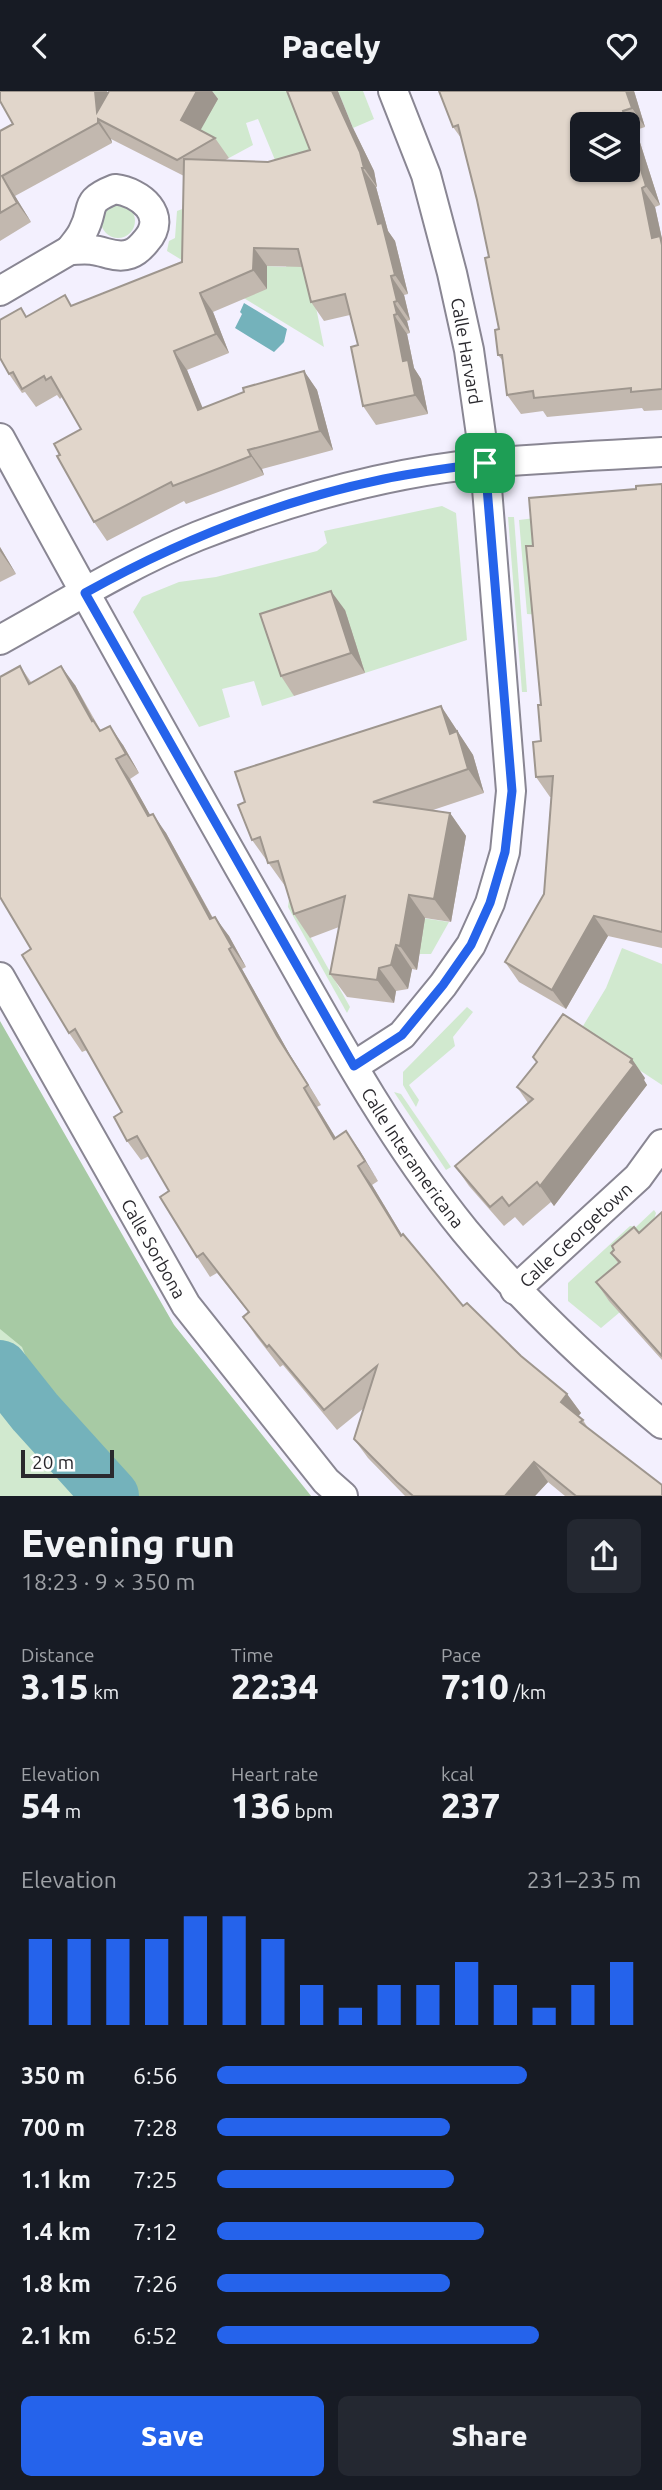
<!DOCTYPE html>
<meta charset="utf-8">
<style>
body{margin:0;font-family:Ubuntu,sans-serif;background:#242831;color:#f1f3f6;height:100vh;display:flex;flex-direction:column;font-size:26px;white-space:nowrap}
*{box-sizing:border-box;margin:0}
p{font-size:23px;color:#9ea1a6}
.icon{flex:none;width:38px;height:38px;fill:none;stroke:currentColor;stroke-width:2;stroke-linecap:round;stroke-linejoin:round}
.map{position:relative;height:1405px;overflow:hidden}
.drawer{display:flex;flex-direction:column;background:#171b24;flex:1}
.drawer>*{flex:none}
.tools{position:absolute;left:570px;top:21px;display:grid;gap:14px}
.tools a{display:grid;place-items:center;width:70px;height:70px;border-radius:10px;background:#171b24;box-shadow:0 2px 5px #0004;font-size:35px}
.scale{position:absolute;left:21px;bottom:18px;width:93px;box-sizing:border-box;padding-left:7px;border:4px solid #2a292e;border-top:0;font-size:19px;line-height:24px;white-space:nowrap;color:#2a292e;-webkit-text-stroke:5px #fff;paint-order:stroke}
.pin{position:absolute;display:grid;place-items:center;width:60px;height:60px;color:#fff;margin:-30px;border-radius:14px;box-shadow:0 4px 10px #0006}
.round{display:grid;place-items:center;flex:none;width:74px;height:74px;border-radius:10px;background:#242831}
.head{display:flex;align-items:center;justify-content:space-between;height:119px;padding:0 21px}
h1{font-size:38px;font-weight:800;line-height:52px}
.metrics{display:grid;grid-template-columns:repeat(3,1fr);gap:10px;height:119px;padding:7px 21px}
.metrics div{display:grid;align-content:center}
.metrics b{font-size:35px;font-weight:800}
.metrics small{font-size:19px;font-weight:400}
.metrics p{font-size:19px}
.chart{height:196px;padding:14px 21px}
.chart p{display:flex;justify-content:space-between}
.chart svg{width:100%;height:126px;margin-top:7px;stroke:#2563eb;stroke-width:6}
.cta{display:flex;gap:14px;margin-top:auto;padding:14px 21px}
.cta a{flex:1;height:80px;border-radius:10px;background:#2563eb;color:#fff;font-size:28px;font-weight:800;line-height:80px;text-align:center}
.cta a+a{background:#242831;color:#f1f3f6}
ul{padding:0 21px;list-style:none;font-size:23px}
li{display:grid;grid-template-columns:112px 84px 1fr;align-items:center;height:52px}
li i{height:18px;border-radius:9px;background:#2563eb}
header{display:flex;justify-content:space-between;align-items:center;height:91px;padding:0 21px;background:#171b24;font-size:32px;font-weight:800}
.map>svg:first-child{display:block}
</style>
<header><svg class="icon" aria-label="back" viewBox="0 0 24 24"><path d="M15 5l-7 7 7 7"/></svg>Pacely<svg class="icon" aria-label="heart" viewBox="0 0 24 24"><path d="M12 20l-8-8c-3-5 5-10 8-4 3-6 11-1 8 4z"/></svg></header>
<div class="map">
<svg width="662" height="1405" viewBox="0 0 662 1405">
<rect width="100%" height="100%" fill="#f3f0fe"/>
<!-- green -->
<g fill="#d1e9cf">
<path d="M 204,0 L 302,0 L 315,57 L 280,81 L 258,28 L 246,32 L 253,54 L 229,67 L 195,49 L 217,8 Z"/>
<path d="M 338,0 L 363,0 L 374,28 L 353,37 Z"/>
<path d="M 198,112 L 267,175 L 286,176 L 300,137 L 324,256 L 167,160 L 169,150 L 175,147 L 177,120 Z"/>
<circle cx="118" cy="130" r="17"/>
<path d="M 442,415 L 456,422 L 467,549 L 365,582 L 274,543 L 294,605 L 262,615 L 254,590 L 222,598 L 230,626 L 199,636 L 133,521 L 142,506 L 179,491 L 216,486 L 317,460 L 327,452 L 324,440 Z"/>
<path d="M 508,426 L 514,426 L 527,601 L 522,601 Z"/>
<path d="M 543,426 L 541,524 L 527,523 L 519,429 Z"/>
<path d="M 289,808 L 350,916 L 347,922 L 288,816 Z"/>
<path d="M 409,825 L 449,831 L 431,863 L 419,863 Z"/>
<path d="M 622,857 L 662,873 L 662,994 L 580,940 L 606,897 Z"/>
<path d="M 467,916 L 473,921 L 453,946 L 455,955 L 409,994 L 419,1009 L 416,1016 L 403,994 L 403,981 Z"/>
<path d="M 0,949 L 174,1234 L 311,1405 L 0,1405 Z"/>
<path d="M 394,1001 L 401,1003 L 451,1076 L 446,1079 Z"/>
<path d="M 654,1119 L 656,1122 L 653,1132 L 620,1221 L 601,1237 L 568,1210 L 568,1192 L 630,1135 L 636,1136 Z"/>
</g>
<!-- forest -->
<path fill="#a7caa4" d="M 0,930 L 174,1234 L 311,1405 L 134,1405 L 97,1370 L 69,1336 L 56,1312 L 35,1288 L 22,1256 L 0,1238 Z"/>
<!-- water -->
<path fill="#74b2bb" d="M 244,212 L 287,238 L 284,251 L 274,261 L 235,237 L 242,223 L 240,221 Z"/>
<g fill="none" stroke-linecap="round" stroke-linejoin="round">
<!-- river -->
<path stroke="#74b2bb" stroke-width="56" d="M 0,1277 L 35,1321 L 111,1405"/>
<defs>
<g id="street">
<path d="M 115,98 C 140,101 169,124 146,150 C 142,155 136,161 130,163 C 116,168 105,160 92,159 C 85,158 77,159 70,159 C 74,153 80,147 83,140 C 96,116 82,111 115,98 Z"/>
<path d="M 0,200 L 70,159"/>
<path id="s1" d="M 0,347 C 79,492 159,635 240,778 C 311,900 376,1030 465,1140 C 524,1211 591,1274 662,1333"/>
<path d="M 0,549 C 65,513 129,473 198,445 C 290,409 388,381 487,372 C 545,367 604,364 662,361"/>
<path id="s2" d="M 0,886 L 186,1214 L 326,1390 L 343,1405"/>
<path d="M 354,975 L 402,944 L 443,894 L 471,854 L 490,812 L 505,761 L 511,700 L 485,372 L 469,259 L 452,182 L 426,84 L 393,0"/>
<path id="s3" d="M 515,1199 L 638,1086 L 662,1053"/>
</g>
</defs>
<!-- street casing -->
<use href="#street" stroke="#898693" stroke-width="32"/>
<!-- street -->
<use href="#street" stroke="#fff" stroke-width="28"/>
</g>
<!-- wall -->
<g fill="#c2b8af">
<path d="M 109,0 L 212,0 L 218,8 L 200,39 L 215,47 L 229,67 L 224,70 L 268,71 L 310,59 L 353,37 L 374,80 L 377,96 L 376,96 L 388,140 L 395,150 L 408,203 L 404,204 L 410,229 L 407,230 L 410,242 L 407,243 L 414,277 L 421,288 L 428,323 L 376,334 L 363,315 L 358,254 L 350,224 L 324,230 L 311,211 L 303,176 L 267,175 L 267,198 L 213,221 L 229,262 L 187,279 L 202,317 L 304,280 L 317,299 L 333,359 L 262,378 L 264,384 L 186,413 L 184,410 L 107,450 L 94,431 L 60,364 L 81,338 L 62,306 L 60,308 L 57,304 L 36,316 L 25,301 L 22,302 L 9,283 L 27,225 L 73,215 L 182,171 L 184,85 L 111,48 L 112,52 L 15,105 L 31,131 L 0,150 L 0,40 L 13,33 L 107,3 Z"/>
<path d="M 439,0 L 634,0 L 645,36 L 636,39 L 660,114 L 655,116 L 662,148 L 662,319 L 644,320 L 642,317 L 547,326 L 543,320 L 521,323 L 507,304 L 503,270 L 498,264 L 499,238 L 489,166 L 477,109 L 461,47 L 453,36 Z"/>
<path d="M 662,393 L 662,857 L 608,845 L 566,918 L 519,891 L 505,871 L 544,803 L 551,706 L 550,706 L 536,686 L 541,650 L 541,614 L 533,455 L 636,398 Z"/>
<path d="M 0,456 L 16,483 L 0,491 Z"/>
<path d="M 345,519 L 365,582 L 294,605 L 281,585 Z"/>
<path d="M 20,575 L 31,591 L 75,594 L 101,640 L 123,654 L 139,682 L 130,688 L 150,724 L 166,742 L 213,827 L 229,845 L 246,876 L 242,878 L 290,964 L 321,1014 L 317,1016 L 336,1047 L 346,1040 L 378,1090 L 372,1094 L 402,1144 L 463,1215 L 521,1265 L 567,1303 L 581,1322 L 578,1325 L 583,1329 L 588,1337 L 662,1405 L 565,1405 L 548,1391 L 535,1405 L 405,1405 L 368,1367 L 354,1348 L 364,1317 L 337,1339 L 283,1274 L 280,1276 L 256,1245 L 243,1226 L 248,1221 L 217,1182 L 210,1186 L 197,1166 L 169,1100 L 149,1065 L 141,1069 L 127,1050 L 122,1021 L 87,959 L 82,961 L 69,942 L 31,858 Z"/>
<path d="M 441,615 L 473,664 L 484,702 L 433,719 L 450,722 L 466,745 L 451,831 L 425,827 L 417,879 L 412,878 L 408,898 L 396,900 L 394,912 L 347,906 L 330,883 L 339,836 L 310,847 L 294,823 L 286,795 L 285,795 L 252,749 L 245,711 Z"/>
<path d="M 533,966 L 645,987 L 644,989 L 647,994 L 554,1115 L 551,1111 L 523,1135 L 515,1126 L 504,1135 L 469,1095 L 455,1075 L 528,1012 L 517,996 L 537,972 Z"/>
<path d="M 662,1121 L 662,1269 L 609,1210 L 596,1191 L 618,1172 L 611,1162 L 639,1142 Z"/>
</g>
<!-- shaded-wall -->
<g fill="#9e968e">
<path d="M 95,0 L 107,0 L 110,34 L 97,21 Z"/>
<path d="M 197,0 L 212,0 L 218,8 L 195,49 L 181,29 Z"/>
<path d="M 332,0 L 338,0 L 353,37 L 374,80 L 377,96 L 364,77 Z"/>
<path d="M 626,0 L 634,0 L 645,36 L 632,17 Z"/>
<path d="M 623,20 L 636,39 L 660,114 L 646,95 L 628,37 L 628,33 L 627,33 Z"/>
<path d="M 98,28 L 111,48 L 112,52 L 98,32 Z"/>
<path d="M 362,77 L 376,96 L 388,140 L 395,150 L 408,203 L 395,184 L 378,133 Z"/>
<path d="M 2,85 L 15,105 L 31,131 L 17,112 Z"/>
<path d="M 642,97 L 655,116 L 662,148 L 662,161 L 652,147 Z"/>
<path d="M 254,157 L 267,175 L 267,198 L 253,179 Z"/>
<path d="M 391,185 L 404,204 L 410,229 L 397,210 Z"/>
<path d="M 200,202 L 213,221 L 229,262 L 216,243 Z"/>
<path d="M 394,211 L 407,230 L 410,242 L 397,223 Z"/>
<path d="M 394,224 L 407,243 L 414,277 L 421,288 L 428,323 L 415,304 L 403,270 Z"/>
<path d="M 174,260 L 187,279 L 211,337 L 198,319 Z"/>
<path d="M 304,280 L 317,299 L 333,359 L 320,340 Z"/>
<path d="M 248,359 L 262,378 L 264,384 L 251,365 Z"/>
<path d="M 0,456 L 16,483 L 0,460 Z"/>
<path d="M 331,500 L 345,519 L 365,582 L 351,562 Z"/>
<path d="M 61,575 L 75,594 L 96,634 L 107,649 L 92,630 Z"/>
<path d="M 441,615 L 473,664 L 484,702 L 468,678 L 450,643 Z"/>
<path d="M 110,635 L 123,654 L 139,682 L 126,663 Z"/>
<path d="M 116,668 L 130,688 L 162,745 L 148,725 Z"/>
<path d="M 450,722 L 466,745 L 451,831 L 434,808 Z"/>
<path d="M 153,723 L 166,742 L 224,848 L 210,828 Z"/>
<path d="M 409,804 L 425,827 L 417,879 L 400,855 Z"/>
<path d="M 594,825 L 608,845 L 566,918 L 552,899 Z"/>
<path d="M 215,826 L 229,845 L 246,876 L 232,856 Z"/>
<path d="M 396,854 L 412,878 L 408,898 L 391,874 Z"/>
<path d="M 229,858 L 242,878 L 290,964 L 321,1014 L 277,945 Z"/>
<path d="M 379,877 L 396,900 L 394,912 L 377,889 Z"/>
<path d="M 632,968 L 645,987 L 644,989 L 647,994 L 554,1115 L 540,1095 Z"/>
<path d="M 304,997 L 317,1016 L 348,1067 L 334,1048 Z"/>
<path d="M 346,1040 L 360,1060 L 378,1090 L 365,1070 Z"/>
<path d="M 358,1075 L 372,1094 L 414,1164 L 401,1145 Z"/>
<path d="M 567,1303 L 581,1322 L 574,1330 L 561,1311 Z"/>
<path d="M 534,1371 L 548,1391 L 535,1405 L 505,1405 Z"/>
</g>
<!-- building -->
<g fill="#e1d6cb" stroke="#9e968e" stroke-width="2">
<path d="M 0,0 L 95,0 L 97,21 L 109,0 L 197,0 L 181,29 L 215,47 L 177,69 L 98,28 L 98,32 L 2,85 L 17,112 L 0,122 L 0,40 L 13,33 L 0,10 Z"/>
<path d="M 287,0 L 332,0 L 360,61 L 364,77 L 362,77 L 378,133 L 382,132 L 395,184 L 391,185 L 397,210 L 394,211 L 397,223 L 394,224 L 403,270 L 408,269 L 415,304 L 363,315 L 351,256 L 358,254 L 345,203 L 311,211 L 298,158 L 254,157 L 253,179 L 200,202 L 216,243 L 174,260 L 198,319 L 244,301 L 243,297 L 304,280 L 320,340 L 248,359 L 251,365 L 173,395 L 171,391 L 94,431 L 57,365 L 60,364 L 54,353 L 81,338 L 51,286 L 46,289 L 44,285 L 22,298 L 13,281 L 9,283 L 0,267 L 0,229 L 21,217 L 26,226 L 65,204 L 71,215 L 182,171 L 184,68 L 268,71 L 310,59 Z"/>
<path d="M 439,0 L 626,0 L 632,17 L 623,20 L 627,33 L 583,33 L 583,79 L 628,79 L 628,37 L 646,95 L 642,97 L 652,147 L 660,145 L 662,154 L 662,298 L 631,301 L 631,297 L 534,307 L 533,300 L 507,304 L 502,264 L 498,264 L 495,239 L 499,238 L 485,167 L 489,166 L 477,109 L 458,34 L 453,36 Z"/>
<path d="M 662,393 L 662,841 L 594,825 L 552,899 L 505,871 L 544,803 L 553,685 L 536,686 L 533,651 L 541,650 L 538,614 L 541,614 L 526,455 L 533,455 L 529,407 L 636,398 L 636,395 Z"/>
<path d="M 331,500 L 351,562 L 281,585 L 260,523 Z"/>
<path d="M 20,575 L 29,593 L 61,575 L 92,630 L 93,629 L 100,640 L 110,635 L 126,663 L 116,668 L 148,725 L 153,723 L 210,828 L 215,826 L 232,856 L 229,858 L 277,945 L 308,994 L 304,997 L 334,1048 L 346,1040 L 365,1070 L 358,1075 L 401,1145 L 403,1143 L 463,1215 L 467,1212 L 521,1265 L 567,1303 L 561,1311 L 583,1329 L 580,1331 L 662,1394 L 662,1405 L 576,1405 L 534,1371 L 505,1405 L 413,1405 L 397,1391 L 354,1348 L 377,1275 L 324,1319 L 269,1254 L 267,1256 L 243,1226 L 249,1221 L 203,1162 L 197,1166 L 160,1106 L 169,1100 L 137,1045 L 127,1050 L 114,1026 L 122,1021 L 75,938 L 69,942 L 22,864 L 31,858 L 0,806 L 0,586 Z"/>
<path d="M 441,615 L 450,643 L 457,640 L 468,678 L 373,711 L 450,722 L 434,808 L 409,804 L 400,855 L 396,854 L 391,874 L 379,877 L 377,889 L 330,883 L 345,805 L 294,823 L 278,770 L 268,772 L 260,746 L 252,749 L 238,714 L 245,711 L 235,681 Z"/>
<path d="M 563,923 L 632,968 L 630,971 L 634,974 L 540,1095 L 537,1091 L 509,1115 L 502,1106 L 490,1116 L 455,1075 L 533,1008 L 517,996 L 537,971 L 533,966 Z"/>
<path d="M 662,1121 L 662,1265 L 596,1191 L 620,1171 L 611,1162 L 614,1159 L 612,1155 L 634,1136 L 639,1142 Z"/>
</g>
<g fill="none" stroke-linecap="round" stroke-linejoin="round">
<defs>
<path id="route" d="M 485,372 L 512,700 L 505,761 L 490,812 L 471,854 L 443,894 L 402,944 L 354,975 L 85,502 C 178,450 278,410 384,388 C 417,381 451,377 485,372 Z"/>
</defs>
<!-- route casing -->
<use href="#route" stroke="#fff" stroke-width="14"/>
<!-- route -->
<use href="#route" stroke="#2563eb" stroke-width="9"/>
</g>
<g text-anchor="middle" dominant-baseline="central" stroke-width="5" stroke-linejoin="round" paint-order="stroke">
<!-- street labels -->
<g font-size="18" fill="#2a292e" stroke="#fff">
<text transform="translate(467 260) rotate(80)">Calle Harvard</text>
<text stroke="none"><textPath href="#s1" startOffset="830">Calle Interamericana</textPath></text>
<text stroke="none"><textPath href="#s3" startOffset="82">Calle Georgetown</textPath></text>
<text stroke="none"><textPath href="#s2" startOffset="312">Calle Sorbona</textPath></text>
</g>
</g>
</svg>
<div class="tools">
<a><svg class="icon" aria-label="layers" viewBox="0 0 24 24"><path d="M12 4l9 5-9 5-9-5zM3 14l9 5 9-5"/></svg></a>
</div>
<div class="scale">20 m</div>
<div class="pin" style="left:485px;top:372px;background:#1e9e55"><svg class="icon" aria-label="arrive" viewBox="0 0 24 24"><path d="M6 21V4h12l-3 4 3 4H6"/></svg></div>
</div>
<section class="drawer">
<div class="head"><div><h1>Evening run</h1><p>18:23 · 9 × 350 m</p></div><a class="round"><svg class="icon" aria-label="share" viewBox="0 0 24 24"><path d="M12 15V3M7 8l5-5 5 5M5 13v7h14v-7"/></svg></a></div>
<div class="metrics">
<div><p>Distance</p><b>3.15<small> km</small></b></div>
<div><p>Time</p><b>22:34</b></div>
<div><p>Pace</p><b>7:10<small> /km</small></b></div>
</div>
<div class="metrics">
<div><p>Elevation</p><b>54<small> m</small></b></div>
<div><p>Heart rate</p><b>136<small> bpm</small></b></div>
<div><p>kcal</p><b>237</b></div>
</div>
<div class="chart"><p><span>Elevation</span>231–235 m</p>
<svg viewBox="0 0 160 44" preserveAspectRatio="none"><path d="M5 44V14M15 44V14M25 44V14M35 44V14M45 44V6M55 44V6M65 44V14M75 44V30M85 44V38M95 44V30M105 44V30M115 44V22M125 44V30M135 44V38M145 44V30M155 44V22"/></svg>
</div>
<ul>
<li><b>350 m</b>6:56<i style="width:73%"></i></li>
<li><b>700 m</b>7:28<i style="width:55%"></i></li>
<li><b>1.1 km</b>7:25<i style="width:56%"></i></li>
<li><b>1.4 km</b>7:12<i style="width:63%"></i></li>
<li><b>1.8 km</b>7:26<i style="width:55%"></i></li>
<li><b>2.1 km</b>6:52<i style="width:76%"></i></li>
</ul>
<div class="cta"><a>Save</a><a>Share</a></div>
</section>
